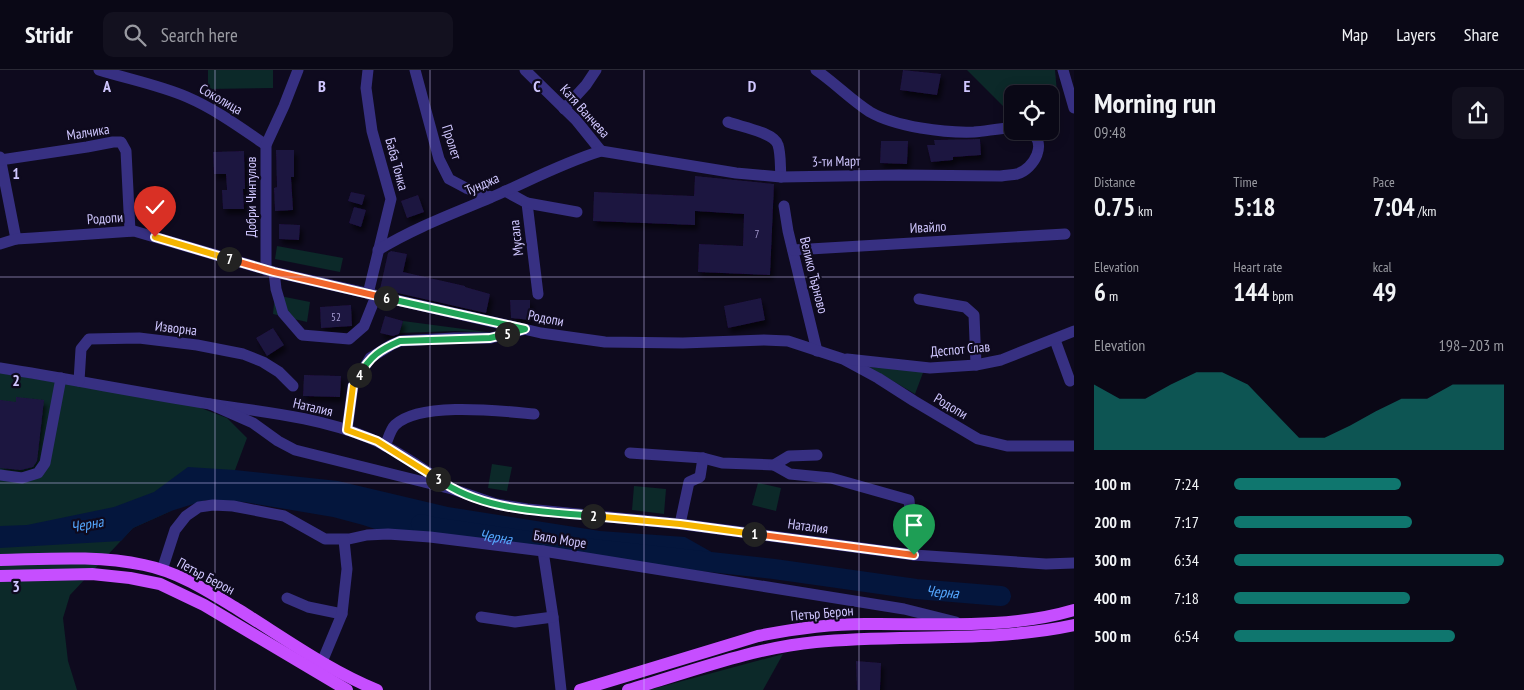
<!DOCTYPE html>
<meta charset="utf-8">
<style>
body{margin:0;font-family:"PT Sans Narrow",sans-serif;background:#13111f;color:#f1f3f6;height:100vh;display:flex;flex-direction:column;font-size:19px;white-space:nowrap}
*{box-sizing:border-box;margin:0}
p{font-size:16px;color:#999aa1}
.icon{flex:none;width:28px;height:28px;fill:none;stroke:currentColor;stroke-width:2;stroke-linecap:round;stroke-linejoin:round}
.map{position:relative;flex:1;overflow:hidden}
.panel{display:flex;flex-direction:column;background:#0a0816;width:450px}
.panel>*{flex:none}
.buttons{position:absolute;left:1004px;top:15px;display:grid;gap:10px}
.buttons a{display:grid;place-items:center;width:55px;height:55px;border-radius:10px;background:#0a0816;box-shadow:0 2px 12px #0003,0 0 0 1px #2a2935;font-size:25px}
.pin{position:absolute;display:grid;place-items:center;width:42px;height:42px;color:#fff;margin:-51px -21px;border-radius:50% 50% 50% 0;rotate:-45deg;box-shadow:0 0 5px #0007}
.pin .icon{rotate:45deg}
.km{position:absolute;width:25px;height:25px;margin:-12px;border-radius:50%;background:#222;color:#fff;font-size:14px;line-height:25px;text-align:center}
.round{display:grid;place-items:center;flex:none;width:52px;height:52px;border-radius:10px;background:#13111f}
.headline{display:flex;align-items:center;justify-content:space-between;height:85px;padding:0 20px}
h1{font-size:28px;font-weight:800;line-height:38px}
.figures{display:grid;grid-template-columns:repeat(3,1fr);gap:8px;height:85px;padding:5px 20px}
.figures div{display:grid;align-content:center}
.figures b{font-size:25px;font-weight:800}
.figures small{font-size:14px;font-weight:400}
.figures p{font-size:14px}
.chart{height:140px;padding:10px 20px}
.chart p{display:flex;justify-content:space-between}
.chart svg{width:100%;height:90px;margin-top:5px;fill:#0f766e;opacity:.7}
ul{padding:0 20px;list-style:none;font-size:16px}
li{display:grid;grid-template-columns:80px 60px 1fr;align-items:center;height:38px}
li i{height:12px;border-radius:6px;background:#0f766e}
header{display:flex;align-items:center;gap:30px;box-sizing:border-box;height:70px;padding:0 25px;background:#0a0816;border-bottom:1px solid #2a2935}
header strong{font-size:24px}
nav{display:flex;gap:28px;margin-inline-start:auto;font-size:18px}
.search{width:350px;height:45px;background:#13111f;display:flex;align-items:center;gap:12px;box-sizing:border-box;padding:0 18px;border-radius:10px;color:#999aa1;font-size:19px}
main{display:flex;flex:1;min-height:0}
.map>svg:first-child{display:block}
</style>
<header>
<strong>Stridr</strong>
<div class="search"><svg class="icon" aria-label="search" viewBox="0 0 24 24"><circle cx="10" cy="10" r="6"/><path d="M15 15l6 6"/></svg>Search here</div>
<nav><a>Map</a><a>Layers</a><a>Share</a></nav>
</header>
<main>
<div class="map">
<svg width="1074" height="620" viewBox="0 0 1074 620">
<defs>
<filter id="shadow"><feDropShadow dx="3" dy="5" stdDeviation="2.5" flood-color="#0009"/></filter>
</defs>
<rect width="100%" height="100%" fill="#0e0a1e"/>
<!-- green -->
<g fill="#0c2929">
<path d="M 208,0 L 273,0 L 273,18 L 208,19 Z"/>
<path d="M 967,0 L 1055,0 L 1060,55 L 1050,54 L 1050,24 L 1012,24 L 1012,45 Z"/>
<path d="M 277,176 L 343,188 L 340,202 L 275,189 Z"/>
<path d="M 275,225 L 310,232 L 307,252 L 273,244 Z"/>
<path d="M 403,251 L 494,263 L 455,261 L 399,263 Z"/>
<path d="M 869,297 L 924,300 L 915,324 Z"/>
<path d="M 0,303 L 193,335 L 227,348 L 247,368 L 235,400 L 171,441 L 133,458 L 70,525 L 63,548 L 68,591 L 77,620 L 0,620 Z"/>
<path d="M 492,394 L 512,397 L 507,421 L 488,418 Z"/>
<path d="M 758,413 L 781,418 L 776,441 L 752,435 Z"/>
<path d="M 634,416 L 666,419 L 664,444 L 632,440 Z"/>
<path d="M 783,584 L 763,620 L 649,620 Z"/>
</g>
<!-- water -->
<path fill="#04163d" d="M 188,397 L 235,400 L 338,411 L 448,437 L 600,461 L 685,467 L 715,484 L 661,484 L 463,454 L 437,463 L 387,463 L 363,455 L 333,447 L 244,432 L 206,430 L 171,441 L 133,458 L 121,471 L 0,478 L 0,456 L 27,455 L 114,437 L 154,422 Z"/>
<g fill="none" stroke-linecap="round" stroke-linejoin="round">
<!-- river -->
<path stroke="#04163d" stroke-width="20" id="s1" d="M 421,454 L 432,457 L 556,475 L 774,499 L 916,519 L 1001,526"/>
</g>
<!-- building -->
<g fill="#1f1441" filter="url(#shadow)">
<path d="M 903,0 L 941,4 L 937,25 L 900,20 Z"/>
<path d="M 980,69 L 981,85 L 953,87 L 953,90 L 931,92 L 927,75 L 935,75 L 934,70 Z"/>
<path d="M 881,71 L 908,71 L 907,94 L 880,93 Z"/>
<path d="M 276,80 L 294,80 L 294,107 L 291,107 L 293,140 L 275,141 L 274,118 L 277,117 Z"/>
<path d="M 244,81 L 245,119 L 243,119 L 244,139 L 223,139 L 222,120 L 227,120 L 226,104 L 214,104 L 213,82 Z"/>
<path d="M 695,106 L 774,114 L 770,205 L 698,202 L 699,174 L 743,176 L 744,144 L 695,141 L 695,155 L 593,151 L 594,122 L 694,126 Z"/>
<path d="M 351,122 L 365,125 L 362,135 L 348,131 Z"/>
<path d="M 418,125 L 424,142 L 407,148 L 401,131 Z"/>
<path d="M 354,137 L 366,140 L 361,157 L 349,153 Z"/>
<path d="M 279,154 L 300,155 L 299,170 L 279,169 Z"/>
<path d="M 391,181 L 407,184 L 403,202 L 465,216 L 465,217 L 490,224 L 486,243 L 380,219 L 388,183 Z"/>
<path d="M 761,228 L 765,250 L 728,258 L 724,236 Z"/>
<path d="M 510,230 L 530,230 L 530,250 L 511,248 Z"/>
<path d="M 351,235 L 352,256 L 321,258 L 320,237 Z"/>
<path d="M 385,246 L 403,251 L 399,264 L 393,266 L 380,263 Z"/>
<path d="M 273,258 L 284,275 L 267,286 L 256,268 Z"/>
<path d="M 304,305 L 341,306 L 340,327 L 303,326 Z"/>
<path d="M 16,327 L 44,330 L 37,391 L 33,397 L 21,400 L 0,398 L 0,330 L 16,332 Z"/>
<path d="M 856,591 L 881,593 L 880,620 L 857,620 Z"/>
</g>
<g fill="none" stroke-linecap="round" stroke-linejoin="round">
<!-- minor -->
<g stroke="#373082" stroke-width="11">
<path d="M 99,0 C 128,9 159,15 187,27 C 215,39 241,58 266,75"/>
<path d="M 368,0 L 366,18 L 372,61 L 391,129 L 368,224"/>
<path d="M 415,0 L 439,89 L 449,109 L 466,118 L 491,127"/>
<path d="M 525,0 L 576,50 L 601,81"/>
<path d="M 816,0 C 835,13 851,30 870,42 C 896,57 945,63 974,62 C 987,61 1000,58 1012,58"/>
<path d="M 1063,0 L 1074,38"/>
<path d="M 564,39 L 586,15 L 596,0"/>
<path d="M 728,52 C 741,57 774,62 778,75 C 781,84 780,97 781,107"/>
<path d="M 0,87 L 16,169"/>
<path d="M 0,90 L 87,77 L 113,72 L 121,72 L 126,81 L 130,161"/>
<path d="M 505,121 L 527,133 L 538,224"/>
<path d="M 527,133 L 577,142"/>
<path d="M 784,136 L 788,161 L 817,281"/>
<path d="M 0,174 L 16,169 L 33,168 L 134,161 L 274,202 L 541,263 L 605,272 L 683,273 L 764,270 L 788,271 L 843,289 L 878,308 L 914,331 L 978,369 L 1007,376 L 1074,376"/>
<path d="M 378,180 C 414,158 452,144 490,128 C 527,112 562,93 601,81 L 736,103 L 781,107 L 899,105 L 1001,106 C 1006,105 1012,105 1017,104 C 1034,99 1049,72 1029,61"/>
<path d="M 793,180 L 1065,164"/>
<path d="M 266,200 L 266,75 L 284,36 L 298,0"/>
<path d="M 274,202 L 276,219 L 283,243 L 302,265 L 349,269 L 364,256 L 376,226"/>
<path d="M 919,229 L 965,237 L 974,245 L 976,295"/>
<path d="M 1055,270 L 1070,311"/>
<path d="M 847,289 L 930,298 L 976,295 L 1001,290 L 1074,261"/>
<path d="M 0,298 C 70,309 140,323 210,334 C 263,342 319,347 369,368 C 397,380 423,398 447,416"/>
<path d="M 79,311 L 81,279 L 89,269 L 139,268 L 197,275 L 243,284 L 263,292 L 279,302 L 293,316"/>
<path d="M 210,334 L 253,353 L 278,371 L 295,380 L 452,419 L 496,434 L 527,439 L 680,454 L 914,485 L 1046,494 L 1074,493"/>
<path d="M 347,360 L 353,316 L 370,288 L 391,275 L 400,271 L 454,268 L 491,268 L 522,260"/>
<path d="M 385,376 C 388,370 390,360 395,355 C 420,331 501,341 534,344"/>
<path d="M 630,383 L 703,388 L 722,393 L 774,395 L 789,386 L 817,385"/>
<path d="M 774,395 L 790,404 L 831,408 L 909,430 L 914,485"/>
<path d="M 0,405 L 22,408 L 38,403 L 45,393 L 61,308"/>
<path d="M 680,454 L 689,412 L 700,407 L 703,388"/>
<path d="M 543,481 L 553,547 L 561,620"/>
<path d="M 162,500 L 175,460 L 186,446 L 199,437 L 213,435 L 233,436 L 284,446 L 325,469 L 349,469 L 367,465 L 388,464 L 430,467 L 543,481 L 904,539 L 956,552"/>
<path d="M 287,528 L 308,537 L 342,544"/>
<path d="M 481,547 L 515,552 L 553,547"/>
<path d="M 322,592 L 342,544 L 347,499 L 344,470"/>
</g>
<!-- major -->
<g stroke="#c64eff" stroke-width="12">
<path d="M 0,490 C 48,489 97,485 144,495 C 179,502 209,522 239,540 C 284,568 328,600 377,620"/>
<path d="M 0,506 L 92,504 L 130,508 L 160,514 L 204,535 L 347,620"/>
<path d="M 580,620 L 758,566 C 793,559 829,554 865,554 C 934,553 1007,560 1074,540"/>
<path d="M 628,620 C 690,602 752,578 816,572 C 902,564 990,573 1074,555"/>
</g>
</g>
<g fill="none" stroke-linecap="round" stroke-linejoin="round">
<defs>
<path id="split-1" d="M 754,464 L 914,485"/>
<path id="split-2" d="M 593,446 L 680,454 L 754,464"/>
<path id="split-3" d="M 438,409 C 482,441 541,441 593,446"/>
<path id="split-4" d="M 359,305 L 353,316 L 347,360 L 377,371 L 438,409"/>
<path id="split-5" d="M 359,305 C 371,286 379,280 400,271 L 490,268 L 507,264"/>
<path id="split-6" d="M 386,228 L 525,259 L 507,264"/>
<path id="split-7" d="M 229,189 L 274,202 L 386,228"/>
<path id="split-8" d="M 155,167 L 229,189"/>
</defs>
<!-- split-1 casing -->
<use href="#split-1" stroke="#fff" stroke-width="10"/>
<!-- split-2 casing -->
<use href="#split-2" stroke="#fff" stroke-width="10"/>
<!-- split-3 casing -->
<use href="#split-3" stroke="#fff" stroke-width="10"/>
<!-- split-4 casing -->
<use href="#split-4" stroke="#fff" stroke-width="10"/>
<!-- split-5 casing -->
<use href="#split-5" stroke="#fff" stroke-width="10"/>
<!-- split-6 casing -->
<use href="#split-6" stroke="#fff" stroke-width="10"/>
<!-- split-7 casing -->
<use href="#split-7" stroke="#fff" stroke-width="10"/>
<!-- split-8 casing -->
<use href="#split-8" stroke="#fff" stroke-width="10"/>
<!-- split-1 -->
<use href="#split-1" stroke="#f0652b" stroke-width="6"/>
<!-- split-2 -->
<use href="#split-2" stroke="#f5b400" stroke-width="6"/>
<!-- split-3 -->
<use href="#split-3" stroke="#22a559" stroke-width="6"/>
<!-- split-4 -->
<use href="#split-4" stroke="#f5b400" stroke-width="6"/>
<!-- split-5 -->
<use href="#split-5" stroke="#22a559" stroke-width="6"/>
<!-- split-6 -->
<use href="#split-6" stroke="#22a559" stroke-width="6"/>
<!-- split-7 -->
<use href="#split-7" stroke="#f0652b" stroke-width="6"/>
<!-- split-8 -->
<use href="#split-8" stroke="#f5b400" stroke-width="6"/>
</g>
<!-- grid -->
<path fill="none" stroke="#d0c7ff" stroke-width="1" stroke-opacity="0.55" d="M 215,0 L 215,620M 430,0 L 430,620M 644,0 L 644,620M 859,0 L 859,620M 0,207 L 1074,207M 0,413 L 1074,413"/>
<g text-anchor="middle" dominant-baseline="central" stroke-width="4.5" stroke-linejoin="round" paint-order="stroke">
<!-- number labels -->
<g font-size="11" fill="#a49ad0">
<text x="757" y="164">7</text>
<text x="336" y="247">52</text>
</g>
<!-- street labels -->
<g font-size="14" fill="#d0c7ff" stroke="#0e0a1e">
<text transform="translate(221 29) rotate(30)">Соколица</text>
<text transform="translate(585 41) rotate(48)">Катя Ванчева</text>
<text transform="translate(88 62) rotate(-9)">Малчика</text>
<text transform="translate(452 72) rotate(72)">Пролет</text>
<text transform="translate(836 91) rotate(-1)">3-ти Март</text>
<text transform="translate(397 94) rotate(75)">Баба Тонка</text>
<text transform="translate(482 114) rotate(-23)">Тунджа</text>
<text transform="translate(251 127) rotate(-90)">Добри Чинтулов</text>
<text transform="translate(105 148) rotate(-4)">Родопи</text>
<text transform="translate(928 157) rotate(-3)">Ивайло</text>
<text transform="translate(516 168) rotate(-97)">Мусала</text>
<text transform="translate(814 205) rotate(76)">Велико Търново</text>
<text transform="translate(546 248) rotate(11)">Родопи</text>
<text transform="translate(176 258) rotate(7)">Изворна</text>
<text transform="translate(960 279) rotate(-5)">Деспот Слав</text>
<text transform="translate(951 336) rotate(31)">Родопи</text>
<text transform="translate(313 337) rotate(13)">Наталия</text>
<text transform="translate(808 456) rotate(8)">Наталия</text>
<text transform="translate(560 469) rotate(9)">Бяло Море</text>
<text transform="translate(206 506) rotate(28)">Петър Берон</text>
<text transform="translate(822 543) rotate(-5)">Петър Берон</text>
</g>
<!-- water labels -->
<g font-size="15" font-style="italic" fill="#55a8ff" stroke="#0e0a1e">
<text transform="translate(87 454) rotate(-11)">Черна</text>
<text stroke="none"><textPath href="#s1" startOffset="76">Черна</textPath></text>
<text stroke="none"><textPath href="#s1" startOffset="526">Черна</textPath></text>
</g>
</g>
<g font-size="16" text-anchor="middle" font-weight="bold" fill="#d0c7ff" stroke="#0e0a1e" stroke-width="4.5" stroke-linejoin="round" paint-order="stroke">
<text x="107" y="22">A</text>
<text x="322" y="22">B</text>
<text x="537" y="22">C</text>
<text x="752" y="22">D</text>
<text x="967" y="22">E</text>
<text x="16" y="109">1</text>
<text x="16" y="316">2</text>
<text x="16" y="522">3</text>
</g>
</svg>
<div class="buttons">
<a><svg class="icon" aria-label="locate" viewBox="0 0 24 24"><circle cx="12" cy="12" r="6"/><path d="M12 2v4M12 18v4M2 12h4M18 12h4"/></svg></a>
</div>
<div class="pin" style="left:914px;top:485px;background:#1e9e55"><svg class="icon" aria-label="arrive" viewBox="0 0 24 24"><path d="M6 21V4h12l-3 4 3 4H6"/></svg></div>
<div class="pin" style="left:155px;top:167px;background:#d93025"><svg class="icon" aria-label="check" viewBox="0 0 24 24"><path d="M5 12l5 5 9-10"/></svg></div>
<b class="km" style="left:754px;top:464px">1</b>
<b class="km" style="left:593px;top:446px">2</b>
<b class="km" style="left:438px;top:409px">3</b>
<b class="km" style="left:359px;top:305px">4</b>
<b class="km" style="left:507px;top:264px">5</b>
<b class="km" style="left:386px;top:228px">6</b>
<b class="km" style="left:229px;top:189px">7</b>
</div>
<section class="panel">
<div class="headline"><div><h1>Morning run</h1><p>09:48</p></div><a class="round"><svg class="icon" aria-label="share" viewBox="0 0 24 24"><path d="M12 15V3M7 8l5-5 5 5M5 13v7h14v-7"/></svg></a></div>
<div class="figures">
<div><p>Distance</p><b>0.75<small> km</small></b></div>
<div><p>Time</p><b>5:18</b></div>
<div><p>Pace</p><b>7:04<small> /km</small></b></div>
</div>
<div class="figures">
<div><p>Elevation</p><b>6<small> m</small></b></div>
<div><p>Heart rate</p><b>144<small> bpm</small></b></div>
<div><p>kcal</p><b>49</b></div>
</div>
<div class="chart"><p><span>Elevation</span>198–203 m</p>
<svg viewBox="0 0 160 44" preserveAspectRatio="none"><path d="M0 44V12L10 19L20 19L30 12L40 6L50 6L60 12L70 25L80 38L90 38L100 32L110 25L120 19L130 19L140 12L150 12L160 12V44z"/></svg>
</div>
<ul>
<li><b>100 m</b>7:24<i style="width:62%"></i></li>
<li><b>200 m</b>7:17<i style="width:66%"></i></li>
<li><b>300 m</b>6:34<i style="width:100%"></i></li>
<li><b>400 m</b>7:18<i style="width:65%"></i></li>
<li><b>500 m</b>6:54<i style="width:82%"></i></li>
</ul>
</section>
</main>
